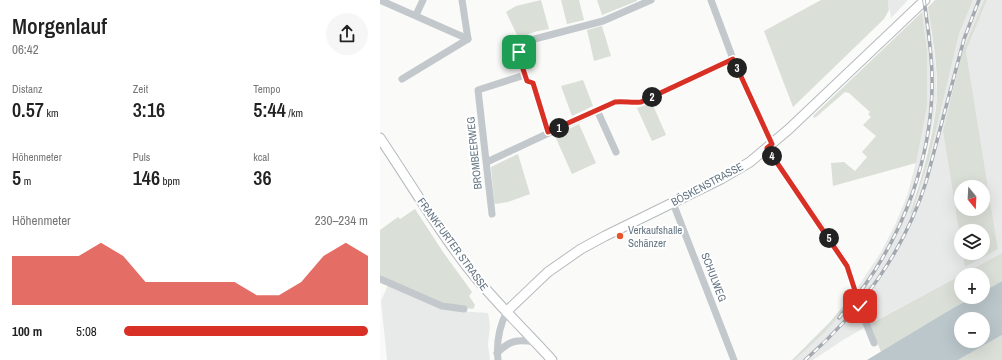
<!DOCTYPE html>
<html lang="de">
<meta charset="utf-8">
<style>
body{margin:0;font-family:"Archivo Narrow",sans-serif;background:#f6f6f6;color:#222;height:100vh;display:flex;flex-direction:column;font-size:15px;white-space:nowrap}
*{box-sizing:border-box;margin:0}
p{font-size:13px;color:#767676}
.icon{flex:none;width:22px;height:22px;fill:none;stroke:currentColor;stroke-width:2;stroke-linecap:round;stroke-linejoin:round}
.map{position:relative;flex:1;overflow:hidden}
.drawer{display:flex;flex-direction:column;background:#fff;width:380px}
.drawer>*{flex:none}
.needle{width:26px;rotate:162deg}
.controls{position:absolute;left:574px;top:180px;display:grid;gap:8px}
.controls a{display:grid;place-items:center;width:36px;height:36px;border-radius:50%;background:#fff;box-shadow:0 4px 16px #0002;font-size:20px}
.pin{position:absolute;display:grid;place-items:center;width:34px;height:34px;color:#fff;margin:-17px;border-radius:8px;box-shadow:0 2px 6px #0006}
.km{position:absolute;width:20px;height:20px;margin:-10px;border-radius:50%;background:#222;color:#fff;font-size:11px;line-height:20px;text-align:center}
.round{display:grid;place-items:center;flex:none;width:42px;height:42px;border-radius:21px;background:#f6f6f6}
.headline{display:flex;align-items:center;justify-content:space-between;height:68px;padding:0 12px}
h1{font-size:22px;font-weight:600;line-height:30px}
.figures{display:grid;grid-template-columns:repeat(3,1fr);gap:6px;height:68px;padding:4px 12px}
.figures div{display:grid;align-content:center}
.figures b{font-size:20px;font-weight:600}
.figures small{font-size:11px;font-weight:400}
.figures p{font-size:11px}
.chart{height:112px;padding:8px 12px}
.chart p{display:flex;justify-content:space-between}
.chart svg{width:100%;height:72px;margin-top:4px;fill:#d93025;opacity:.7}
ul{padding:0 12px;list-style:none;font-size:13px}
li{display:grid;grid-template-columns:64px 48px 1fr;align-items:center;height:30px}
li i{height:10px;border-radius:5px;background:#d93025}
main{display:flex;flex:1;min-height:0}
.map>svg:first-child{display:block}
</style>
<main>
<section class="drawer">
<div class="headline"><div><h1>Morgenlauf</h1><p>06:42</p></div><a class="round"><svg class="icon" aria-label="share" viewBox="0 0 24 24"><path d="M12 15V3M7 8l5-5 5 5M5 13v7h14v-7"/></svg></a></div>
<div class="figures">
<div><p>Distanz</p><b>0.57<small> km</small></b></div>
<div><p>Zeit</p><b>3:16</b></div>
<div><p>Tempo</p><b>5:44<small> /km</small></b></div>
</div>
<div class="figures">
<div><p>Höhenmeter</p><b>5<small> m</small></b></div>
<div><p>Puls</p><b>146<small> bpm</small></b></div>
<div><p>kcal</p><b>36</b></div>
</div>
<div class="chart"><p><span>Höhenmeter</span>230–234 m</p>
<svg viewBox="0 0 160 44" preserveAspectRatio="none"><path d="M0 44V14L10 14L20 14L30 14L40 6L50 14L60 30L70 30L80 30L90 30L100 30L110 38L120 38L130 30L140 14L150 6L160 14V44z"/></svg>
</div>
<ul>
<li><b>100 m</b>5:08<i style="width:100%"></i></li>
</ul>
</section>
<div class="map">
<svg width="622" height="360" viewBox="0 0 622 360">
<rect width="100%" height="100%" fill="#fafaf8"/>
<!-- built -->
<g fill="#e8e9e9">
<path d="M 508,0 L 528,0 L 511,18 Z"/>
<path d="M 593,0 L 604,0 L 582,52 L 563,131 L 581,244 L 581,253 L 582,253 L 585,266 L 618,249 L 586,51 L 607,0 L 622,0 L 622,253 L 506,315 L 463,340 L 433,360 L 415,360 L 450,325 L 471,301 L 474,293 L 501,252 L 515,225 L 527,196 L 535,166 L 547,107 L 547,49 L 542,12 L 548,7 L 556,70 L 557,95 L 554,117 L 549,142 L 530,213 L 536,203 L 549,160 L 579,34 Z"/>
<path d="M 8,285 L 64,310 L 108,313 L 110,326 L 108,344 L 110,360 L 7,360 L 1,301 Z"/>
</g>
<!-- green -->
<g fill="#dadfd7" fill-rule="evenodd">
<path d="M 161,0 L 169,29 C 159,31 146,32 140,41 L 126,12 L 136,6 Z"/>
<path d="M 181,0 L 199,0 L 204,20 L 187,24 Z"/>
<path d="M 217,0 L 257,0 L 257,1 L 222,15 Z"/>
<path d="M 441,0 L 508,0 L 509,10 L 504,19 L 413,107 L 384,31 Z"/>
<path d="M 555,0 L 593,0 L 579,34 L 549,160 L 532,214 L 530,213 C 542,179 555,130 557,95 C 558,65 552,36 548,7 Z"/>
<path d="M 604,0 L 607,0 L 586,51 L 618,249 L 585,267 L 582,253 L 603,253 L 603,231 L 581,231 L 581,244 L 563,131 L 582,52 ZM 581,187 L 603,187 L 603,209 L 581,209 Z"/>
<path d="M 542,12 L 547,49 L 547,107 L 536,163 L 453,186 L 451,163 L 464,162 L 475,171 L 487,157 L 482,152 L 496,136 L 483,125 L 491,117 L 488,114 L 490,112 L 469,93 L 465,92 L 436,117 L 434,118 L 433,116 Z"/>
<path d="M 222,26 L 231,56 L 214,61 L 207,30 Z"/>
<path d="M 203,80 L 213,106 L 192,116 L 181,86 Z"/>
<path d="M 272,103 L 286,135 L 272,141 L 257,108 Z"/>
<path d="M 199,124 L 216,163 L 192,174 L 175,136 Z"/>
<path d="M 138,154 L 150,194 L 128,202 L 115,204 L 114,201 L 111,167 Z"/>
<path d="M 35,209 L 63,252 L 92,292 L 89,296 L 95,305 L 94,308 L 92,309 L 64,304 L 0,277 L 0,230 L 18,217 L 20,219 Z"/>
<path d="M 622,253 L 622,281 L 603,292 L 603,275 L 581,275 Z"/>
<path d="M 581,275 L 581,297 L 594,297 L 573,308 L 501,352 L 490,324 Z"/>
<path d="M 474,293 L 474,295 C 461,319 435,341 415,360 L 412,360 L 450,322 Z"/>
<path d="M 622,335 L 622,360 L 578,360 Z"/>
</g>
<!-- water -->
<path fill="#bbc7cb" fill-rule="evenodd" d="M 622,281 L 622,335 L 578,360 L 487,360 L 573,308 L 594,297 L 603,297 L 603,292 ZM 581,319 L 603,319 L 603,341 L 581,341 Z"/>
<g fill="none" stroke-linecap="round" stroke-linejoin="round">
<defs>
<g id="major">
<path d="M 0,138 C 29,181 56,227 88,268 C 114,301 144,329 172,360"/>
<path d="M 127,311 L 168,272 L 201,249 L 225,236 L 341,179 L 370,162 L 409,129 L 545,0"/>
</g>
</defs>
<!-- major casing -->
<use href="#major" stroke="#b5babe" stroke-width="11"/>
<!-- minor -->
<g stroke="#c3c8cc" stroke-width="7">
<path d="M 331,0 L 353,59 L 392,144"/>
<path d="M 2,1 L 88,39"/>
<path d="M 36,15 L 43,0"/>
<path d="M 22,79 L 88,39 L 82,0"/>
<path d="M 217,110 L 236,152"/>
<path d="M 168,132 L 153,83 L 147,81 L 141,63 L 139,52 L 147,41 L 223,21 L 271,0"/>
<path d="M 387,148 L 453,244 L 467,266 L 486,323 L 494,343"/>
<path d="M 107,162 L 235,102 C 244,101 252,103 261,102 L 353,59"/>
<path d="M 293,203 L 354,360"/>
<path d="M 112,214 L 98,90 L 145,75"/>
<path d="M 0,279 L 62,306 L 84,309"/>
<path d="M 117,353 C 130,340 138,339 155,342"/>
<path d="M 118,360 C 116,342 119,327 127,311"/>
</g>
<!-- major -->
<use href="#major" stroke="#fff" stroke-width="9"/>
<defs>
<g id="rail">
<path d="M 459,318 C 467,307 477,297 485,285 C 525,229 550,159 552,90 C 553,60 548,30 544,0"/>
<path d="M 425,360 C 479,313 524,252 546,182 L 584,39 L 599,0"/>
</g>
</defs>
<!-- rail casing -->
<use href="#rail" stroke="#a2aab0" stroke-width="3.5"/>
<!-- rail -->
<use href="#rail" stroke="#fff" stroke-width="2" stroke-dasharray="6" stroke-linecap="butt"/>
</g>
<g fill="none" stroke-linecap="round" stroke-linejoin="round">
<defs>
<path id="route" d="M 139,52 L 141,63 L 147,81 L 153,83 L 168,132 L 235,102 C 244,101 252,103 261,102 L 353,59 L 392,144 L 387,148 L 467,266 L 480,306"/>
</defs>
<!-- route casing -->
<use href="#route" stroke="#fff" stroke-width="8"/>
<!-- route -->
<use href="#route" stroke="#d93025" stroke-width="5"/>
</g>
<!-- markers -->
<circle fill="#e4572e" stroke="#fff" stroke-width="1.5" cx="240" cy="236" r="4"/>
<g text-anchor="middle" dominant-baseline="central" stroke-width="4" stroke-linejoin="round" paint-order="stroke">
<!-- street labels -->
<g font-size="11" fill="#657683" stroke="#fff">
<text transform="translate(94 153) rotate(-96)">BROMBEERWEG</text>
<text transform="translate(327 184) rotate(-28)">BÖSKENSTRASSE</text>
<text transform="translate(73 244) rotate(54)">FRANKFURTER STRASSE</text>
<text transform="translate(334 277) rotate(69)">SCHULWEG</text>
</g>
<!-- poi labels -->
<g font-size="11" fill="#657683" stroke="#fff" text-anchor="start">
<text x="248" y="230">Verkaufshalle<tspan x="248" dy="13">Schänzer</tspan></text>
</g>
</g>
</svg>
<div class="controls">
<a><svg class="needle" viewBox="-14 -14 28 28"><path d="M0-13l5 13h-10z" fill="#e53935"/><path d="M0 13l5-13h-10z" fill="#767676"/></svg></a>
<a><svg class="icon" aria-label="layers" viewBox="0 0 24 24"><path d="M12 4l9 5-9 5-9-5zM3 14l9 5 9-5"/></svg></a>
<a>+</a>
<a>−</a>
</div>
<div class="pin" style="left:139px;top:52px;background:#1e9e55"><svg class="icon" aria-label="arrive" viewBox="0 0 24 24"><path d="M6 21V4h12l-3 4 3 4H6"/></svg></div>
<div class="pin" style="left:480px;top:306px;background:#d93025"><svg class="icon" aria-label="check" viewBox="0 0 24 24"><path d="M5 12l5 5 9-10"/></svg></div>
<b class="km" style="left:179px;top:128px">1</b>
<b class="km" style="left:272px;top:97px">2</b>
<b class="km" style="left:357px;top:68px">3</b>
<b class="km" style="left:392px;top:156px">4</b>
<b class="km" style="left:449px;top:238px">5</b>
</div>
</main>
